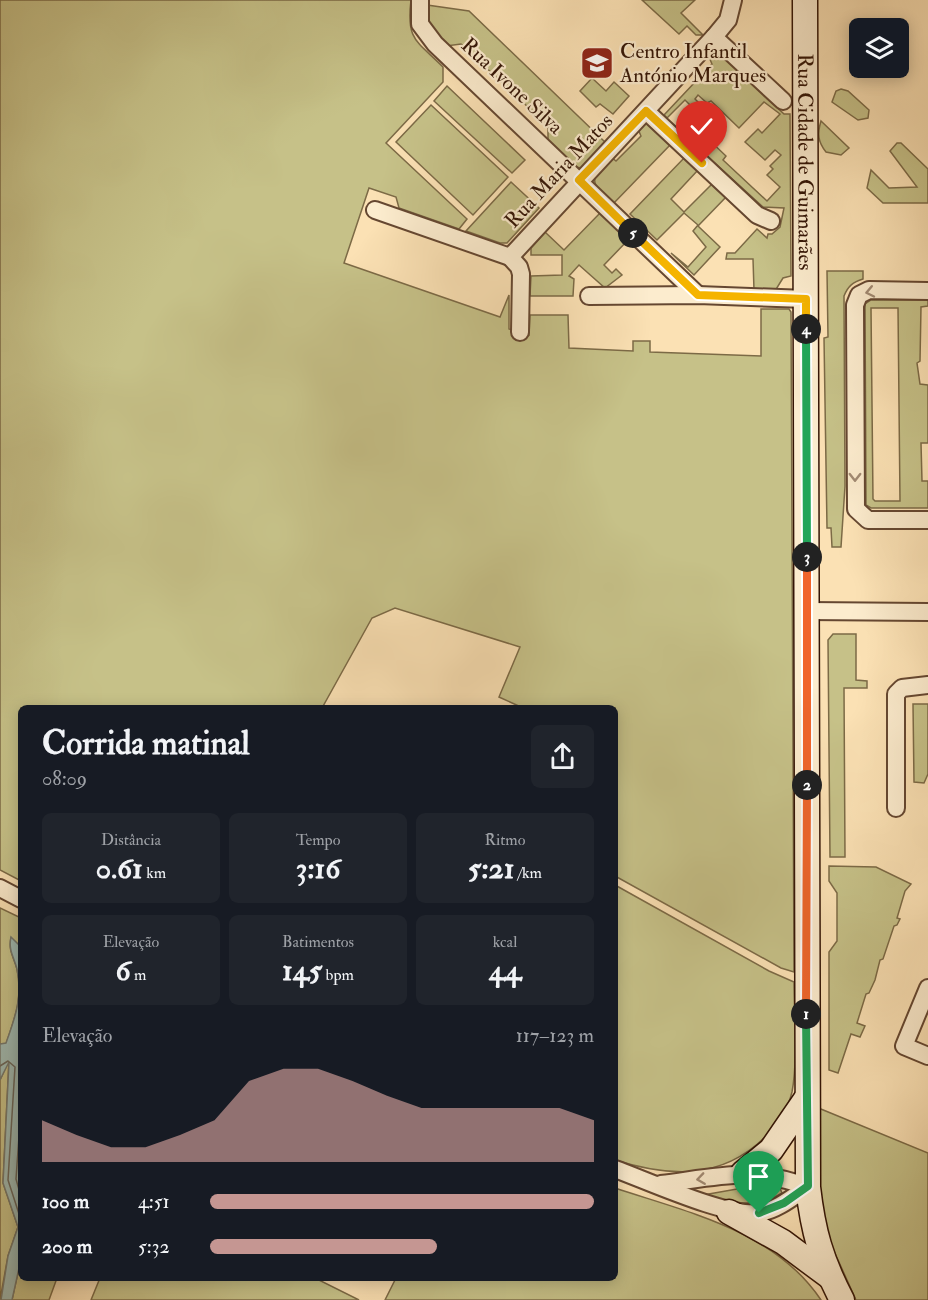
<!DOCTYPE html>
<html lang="pt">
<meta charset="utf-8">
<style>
body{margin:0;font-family:"IM FELL Double Pica",serif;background:#20242c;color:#f1f3f6;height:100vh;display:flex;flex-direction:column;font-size:22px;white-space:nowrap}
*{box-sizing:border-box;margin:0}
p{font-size:20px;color:#9ea1a6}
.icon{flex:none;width:33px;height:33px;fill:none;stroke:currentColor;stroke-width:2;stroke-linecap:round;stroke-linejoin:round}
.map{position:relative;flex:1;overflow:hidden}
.details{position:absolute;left:18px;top:705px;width:600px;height:576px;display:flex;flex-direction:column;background:#171b24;border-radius:9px;box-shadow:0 3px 15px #0003}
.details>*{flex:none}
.buttons{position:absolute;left:849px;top:18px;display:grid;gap:12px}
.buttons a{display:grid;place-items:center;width:60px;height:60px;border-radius:9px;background:#171b24;box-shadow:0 3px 15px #0003;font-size:30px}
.pin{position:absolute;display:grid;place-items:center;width:51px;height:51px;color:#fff;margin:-62px -26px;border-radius:50% 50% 50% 0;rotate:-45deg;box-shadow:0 0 6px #0007}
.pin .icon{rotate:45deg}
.km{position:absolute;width:30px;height:30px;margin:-15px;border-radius:50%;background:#222;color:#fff;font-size:16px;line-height:30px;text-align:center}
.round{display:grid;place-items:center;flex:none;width:63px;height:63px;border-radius:9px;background:#20242c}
.headline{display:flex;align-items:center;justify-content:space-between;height:102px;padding:0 24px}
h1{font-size:33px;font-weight:700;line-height:45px}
.stats{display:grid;grid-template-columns:repeat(3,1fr);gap:9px;height:102px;padding:6px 24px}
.stats div{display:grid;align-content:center;border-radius:9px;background:#20242c;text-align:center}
.stats b{font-size:30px;font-weight:700}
.stats small{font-size:16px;font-weight:400}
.stats p{font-size:16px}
.chart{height:168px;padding:12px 24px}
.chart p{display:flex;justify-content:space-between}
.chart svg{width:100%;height:108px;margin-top:6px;fill:#c59692;opacity:.7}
ul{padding:0 24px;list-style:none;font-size:20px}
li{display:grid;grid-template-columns:96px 72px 1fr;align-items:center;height:45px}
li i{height:15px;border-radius:8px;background:#c59692}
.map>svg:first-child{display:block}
</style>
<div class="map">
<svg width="928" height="1300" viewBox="0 0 928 1300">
<rect width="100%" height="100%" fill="#fbe1b4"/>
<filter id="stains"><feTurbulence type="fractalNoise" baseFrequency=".00333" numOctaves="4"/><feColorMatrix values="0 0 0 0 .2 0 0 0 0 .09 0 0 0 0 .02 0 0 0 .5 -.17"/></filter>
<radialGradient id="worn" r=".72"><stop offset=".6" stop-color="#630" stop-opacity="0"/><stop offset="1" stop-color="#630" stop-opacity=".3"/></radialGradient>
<!-- green -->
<g fill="#c6c188" stroke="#7c6a46" stroke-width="1.5" fill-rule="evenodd">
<path d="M 0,0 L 411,0 C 406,40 416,40 443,67 L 443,82 L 386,143 L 467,219 L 459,229 L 399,208 L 396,197 L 369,188 L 344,263 L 500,317 L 509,295 L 509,329 L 529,335 L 530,315 L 568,315 L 569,348 L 633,351 L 633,341 L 650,341 L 650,352 L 761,356 L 761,309 L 789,309 L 791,312 L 794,972 L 781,968 L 615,876 L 615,708 L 523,708 L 499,697 L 520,647 L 395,608 L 372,618 L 322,708 L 21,708 L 21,881 L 0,870 Z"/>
<path d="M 642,0 L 695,0 L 681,13 L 703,35 L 696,35 L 687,26 L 679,34 Z"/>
<path d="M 427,5 L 469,11 L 606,143 L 582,168 L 575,167 L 548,143 L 548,126 L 461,44 L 446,46 L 430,27 Z"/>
<path d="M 716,50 L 784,114 L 790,114 L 791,276 L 783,278 L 775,291 L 754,290 L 753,259 L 726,259 L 727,253 L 735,253 L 757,229 L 767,238 L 768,234 L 772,234 L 780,227 L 784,208 L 763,207 L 695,145 L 704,135 L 726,156 L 723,160 L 767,201 L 780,187 L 767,175 L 773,169 L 770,166 L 781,155 L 775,150 L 765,160 L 745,142 L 758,129 L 762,133 L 780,114 L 764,102 L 739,128 L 711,101 L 707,103 L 698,95 L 695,99 L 699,103 L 696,106 L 701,110 L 698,113 L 685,100 L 667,118 L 664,115 L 712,64 L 709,57 Z"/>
<path d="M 592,78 L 606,91 L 614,82 L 629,96 L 613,114 L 600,104 L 596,107 L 580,91 Z"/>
<path d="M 447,86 L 525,160 L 512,173 L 434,101 Z"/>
<path d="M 841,89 L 848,91 L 869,110 L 868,118 L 858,120 L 832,102 L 836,91 Z"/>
<path d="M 431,105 L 508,177 L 473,215 L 396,142 Z"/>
<path d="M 821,121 L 849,148 L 841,155 L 826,152 C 818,142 817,134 821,121 Z"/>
<path d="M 643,122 L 648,122 L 671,144 L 613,204 C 590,182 588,181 611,157 L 616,161 L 641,136 L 638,129 Z"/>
<path d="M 897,143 L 901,143 L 928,169 L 928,203 L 883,203 L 867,188 L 871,170 L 889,188 L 917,187 L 890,151 Z"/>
<path d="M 685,157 L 698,170 L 671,199 L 684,212 L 713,183 L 727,196 L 698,226 L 720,247 L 694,275 L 671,253 L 688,267 L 706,247 L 693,231 L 698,225 L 684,213 L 657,240 L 630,214 Z"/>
<path d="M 511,182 L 539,208 L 507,243 L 500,243 L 466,231 Z"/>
<path d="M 600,213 L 628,240 L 604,265 L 612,273 L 616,269 L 622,275 L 605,288 L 579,265 L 569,276 L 574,279 L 573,296 L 530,296 L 531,276 L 562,275 L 562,255 L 531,255 L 531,248 L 545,232 L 564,250 Z"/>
<path d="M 827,271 L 863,271 L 863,279 C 853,282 848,286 844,296 L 845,486 L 841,547 L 832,547 L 831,528 L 827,528 L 824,338 L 828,337 Z"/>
<path d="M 871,300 L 928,300 L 928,306 L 921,307 L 920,361 L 917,363 L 920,384 L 928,385 L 928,443 L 921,443 L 922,481 L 928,481 L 928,508 L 871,508 L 866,505 L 865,304 ZM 871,308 L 898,308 L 900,501 L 875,501 L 873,499 Z"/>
<path d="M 833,634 L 856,634 L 856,680 L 867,681 L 867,688 L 844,688 L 845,857 L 830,857 L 828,640 Z"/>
<path d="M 913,704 L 928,704 L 928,774 L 924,783 L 914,782 Z"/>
<path d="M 829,866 L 876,867 L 911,884 L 905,891 L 897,918 L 900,919 L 897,925 L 894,926 L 883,959 L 880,960 L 875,980 L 869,993 L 866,994 L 857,1023 L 865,1026 L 860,1037 L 851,1034 L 838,1073 L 829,1070 L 829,952 L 837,941 L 837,893 L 829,881 Z"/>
<path d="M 615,885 L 769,971 L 794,982 C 794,1014 798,1061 792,1092 C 788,1109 777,1125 764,1138 C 721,1180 669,1177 615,1160 Z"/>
<path d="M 0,908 L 21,918 L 21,947 L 11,938 C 8,951 14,957 17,969 C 23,998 15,1017 6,1044 L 0,1044 Z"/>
<path d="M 9,1060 L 3,1183 L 18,1227 L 8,1256 L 0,1300 L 0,1080 Z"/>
<path d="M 816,1107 L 928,1153 L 928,1300 L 856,1300 L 829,1240 L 821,1208 Z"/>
<path d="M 766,1184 L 779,1186 L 782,1193 C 757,1209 731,1203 703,1195 Z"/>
<path d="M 615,1188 C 690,1213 775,1231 821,1300 L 385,1300 L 396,1278 L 615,1278 Z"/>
<path d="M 21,1259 L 21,1278 L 57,1278 L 49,1300 L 12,1300 Z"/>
<path d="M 100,1278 L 315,1278 L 359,1300 L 91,1300 Z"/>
</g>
<!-- water -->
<path fill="#a0bcb5" stroke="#74796f" stroke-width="1.5" d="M 11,937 L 21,947 L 21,1259 L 12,1300 L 1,1300 L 8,1256 L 18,1227 L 3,1183 L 9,1062 L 0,1080 L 0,1044 L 6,1043 C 15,1018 23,997 17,969 C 14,957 8,950 11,937 Z"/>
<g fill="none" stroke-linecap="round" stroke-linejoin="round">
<!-- shore -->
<g stroke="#6a685d" stroke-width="1.5">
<path d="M 0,1066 L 8,1061 L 15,1067 L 8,1180 L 21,1220"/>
<path d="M 21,1108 L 16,1179 L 21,1197"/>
</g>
<defs>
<g id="street">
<path d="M 420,0 L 420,24 L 435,44 L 698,295"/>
<path d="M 714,37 L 783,101"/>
<path d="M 646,111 L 757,215 L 771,221"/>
<path d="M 375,210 L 510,257"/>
<path d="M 928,291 L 869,290 L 859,295 L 855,305 L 856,509 L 868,520 L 928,520"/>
<path d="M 589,296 L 698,295 L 806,299"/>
<path d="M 520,332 L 521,274 L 519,267 L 510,257 L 714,37 L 728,20 L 733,0"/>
<path d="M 807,611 L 928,612"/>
<path d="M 896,808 L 896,694 L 902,688 L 928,685"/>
<path d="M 0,888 L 21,899"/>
<path d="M 928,988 L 904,1046 L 928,1056"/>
<path d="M 615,1169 C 648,1181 729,1218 760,1213 C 777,1210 793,1197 808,1187"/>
<path d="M 661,1184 C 717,1177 753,1166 808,1187"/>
</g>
<g id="secondary">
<path id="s1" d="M 805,0 L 808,1187 C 813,1231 821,1260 842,1300"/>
<path d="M 743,1173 L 771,1150 L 806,1099"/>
<path d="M 729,1212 L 783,1242 L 830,1277"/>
</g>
</defs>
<!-- street casing -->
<use href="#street" stroke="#654731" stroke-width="20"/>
<!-- secondary casing -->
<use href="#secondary" stroke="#331405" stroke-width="27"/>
<!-- street -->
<use href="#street" stroke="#fcecce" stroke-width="16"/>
<!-- secondary -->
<use href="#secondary" stroke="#fcecce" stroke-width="24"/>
</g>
<!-- one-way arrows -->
<defs><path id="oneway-chevron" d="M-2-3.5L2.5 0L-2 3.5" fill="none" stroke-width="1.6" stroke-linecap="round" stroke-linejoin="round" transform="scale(1.5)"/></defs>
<g stroke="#a28b74">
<use href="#oneway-chevron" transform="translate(870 292) rotate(168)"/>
<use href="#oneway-chevron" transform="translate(855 477) rotate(90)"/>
<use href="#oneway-chevron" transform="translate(701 1179) rotate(172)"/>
</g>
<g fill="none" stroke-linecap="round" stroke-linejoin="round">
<defs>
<path id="split-1" d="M 759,1213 L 784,1203 L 808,1186 L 806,1014"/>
<path id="split-2" d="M 806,1014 L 807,785"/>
<path id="split-3" d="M 807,785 L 807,557"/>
<path id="split-4" d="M 806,329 L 807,557"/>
<path id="split-5" d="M 633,233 L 698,295 L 806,299 L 806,329"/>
<path id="split-6" d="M 633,233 L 579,180 L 646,111 L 702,163"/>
</defs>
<!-- split-1 casing -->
<use href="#split-1" stroke="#fff" stroke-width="12"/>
<!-- split-2 casing -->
<use href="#split-2" stroke="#fff" stroke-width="12"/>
<!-- split-3 casing -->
<use href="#split-3" stroke="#fff" stroke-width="12"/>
<!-- split-4 casing -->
<use href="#split-4" stroke="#fff" stroke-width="12"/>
<!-- split-5 casing -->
<use href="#split-5" stroke="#fff" stroke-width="12"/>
<!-- split-6 casing -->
<use href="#split-6" stroke="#fff" stroke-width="12"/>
<!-- split-1 -->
<use href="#split-1" stroke="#22a559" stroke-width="8"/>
<!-- split-2 -->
<use href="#split-2" stroke="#f0652b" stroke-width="8"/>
<!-- split-3 -->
<use href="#split-3" stroke="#f0652b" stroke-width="8"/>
<!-- split-4 -->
<use href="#split-4" stroke="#22a559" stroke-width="8"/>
<!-- split-5 -->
<use href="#split-5" stroke="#f5b400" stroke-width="8"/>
<!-- split-6 -->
<use href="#split-6" stroke="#f5b400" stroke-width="8"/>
</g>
<!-- icons -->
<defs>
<symbol id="school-square" viewBox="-11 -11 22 22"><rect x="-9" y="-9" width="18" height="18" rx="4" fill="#8f2418" stroke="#fcecce"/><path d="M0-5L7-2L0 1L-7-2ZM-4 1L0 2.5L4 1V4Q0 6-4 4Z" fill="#fff"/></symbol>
</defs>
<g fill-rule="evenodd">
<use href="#school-square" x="578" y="44" width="38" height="38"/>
</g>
<g text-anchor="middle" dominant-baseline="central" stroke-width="4.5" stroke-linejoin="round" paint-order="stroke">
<!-- poi labels -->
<g font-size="21" fill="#331405" stroke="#fcecce" text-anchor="start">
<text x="620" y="51">Centro Infantil<tspan x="620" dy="24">António Marques</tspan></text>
</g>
<!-- street labels -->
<g font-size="21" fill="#331405" stroke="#fcecce">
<text transform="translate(512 86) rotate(43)">Rua Ivone Silva</text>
<text stroke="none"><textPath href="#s1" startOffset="162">Rua Cidade de Guimarães</textPath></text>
<text transform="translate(559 171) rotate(-47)">Rua Maria Matos</text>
</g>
</g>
<rect width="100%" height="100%" filter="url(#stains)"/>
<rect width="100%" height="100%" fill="url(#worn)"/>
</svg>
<div class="buttons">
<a><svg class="icon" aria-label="layers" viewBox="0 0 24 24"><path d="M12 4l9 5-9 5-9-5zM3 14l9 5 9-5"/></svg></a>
</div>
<div class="pin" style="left:759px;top:1213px;background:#1e9e55"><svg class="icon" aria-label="arrive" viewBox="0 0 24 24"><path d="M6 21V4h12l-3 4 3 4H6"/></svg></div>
<div class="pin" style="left:702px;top:163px;background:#d93025"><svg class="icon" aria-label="check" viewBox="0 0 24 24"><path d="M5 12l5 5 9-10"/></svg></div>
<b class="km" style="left:806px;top:1014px">1</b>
<b class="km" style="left:807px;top:785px">2</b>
<b class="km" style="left:807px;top:557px">3</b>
<b class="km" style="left:806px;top:329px">4</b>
<b class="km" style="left:633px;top:233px">5</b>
<section class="details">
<div class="headline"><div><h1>Corrida matinal</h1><p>08:09</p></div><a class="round"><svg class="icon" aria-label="share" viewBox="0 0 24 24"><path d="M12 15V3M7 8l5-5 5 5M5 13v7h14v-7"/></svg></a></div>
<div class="stats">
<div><p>Distância</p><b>0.61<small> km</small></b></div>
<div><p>Tempo</p><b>3:16</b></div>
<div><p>Ritmo</p><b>5:21<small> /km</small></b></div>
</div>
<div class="stats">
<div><p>Elevação</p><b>6<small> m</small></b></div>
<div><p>Batimentos</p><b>145<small> bpm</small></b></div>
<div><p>kcal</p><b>44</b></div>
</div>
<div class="chart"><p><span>Elevação</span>117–123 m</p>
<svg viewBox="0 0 160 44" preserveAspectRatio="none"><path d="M0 44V27L10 33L20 38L30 38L40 33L50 27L60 11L70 6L80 6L90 11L100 17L110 22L120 22L130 22L140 22L150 22L160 27V44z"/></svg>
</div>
<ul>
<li><b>100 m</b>4:51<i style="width:100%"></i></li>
<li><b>200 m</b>5:32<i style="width:59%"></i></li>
</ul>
</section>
</div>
